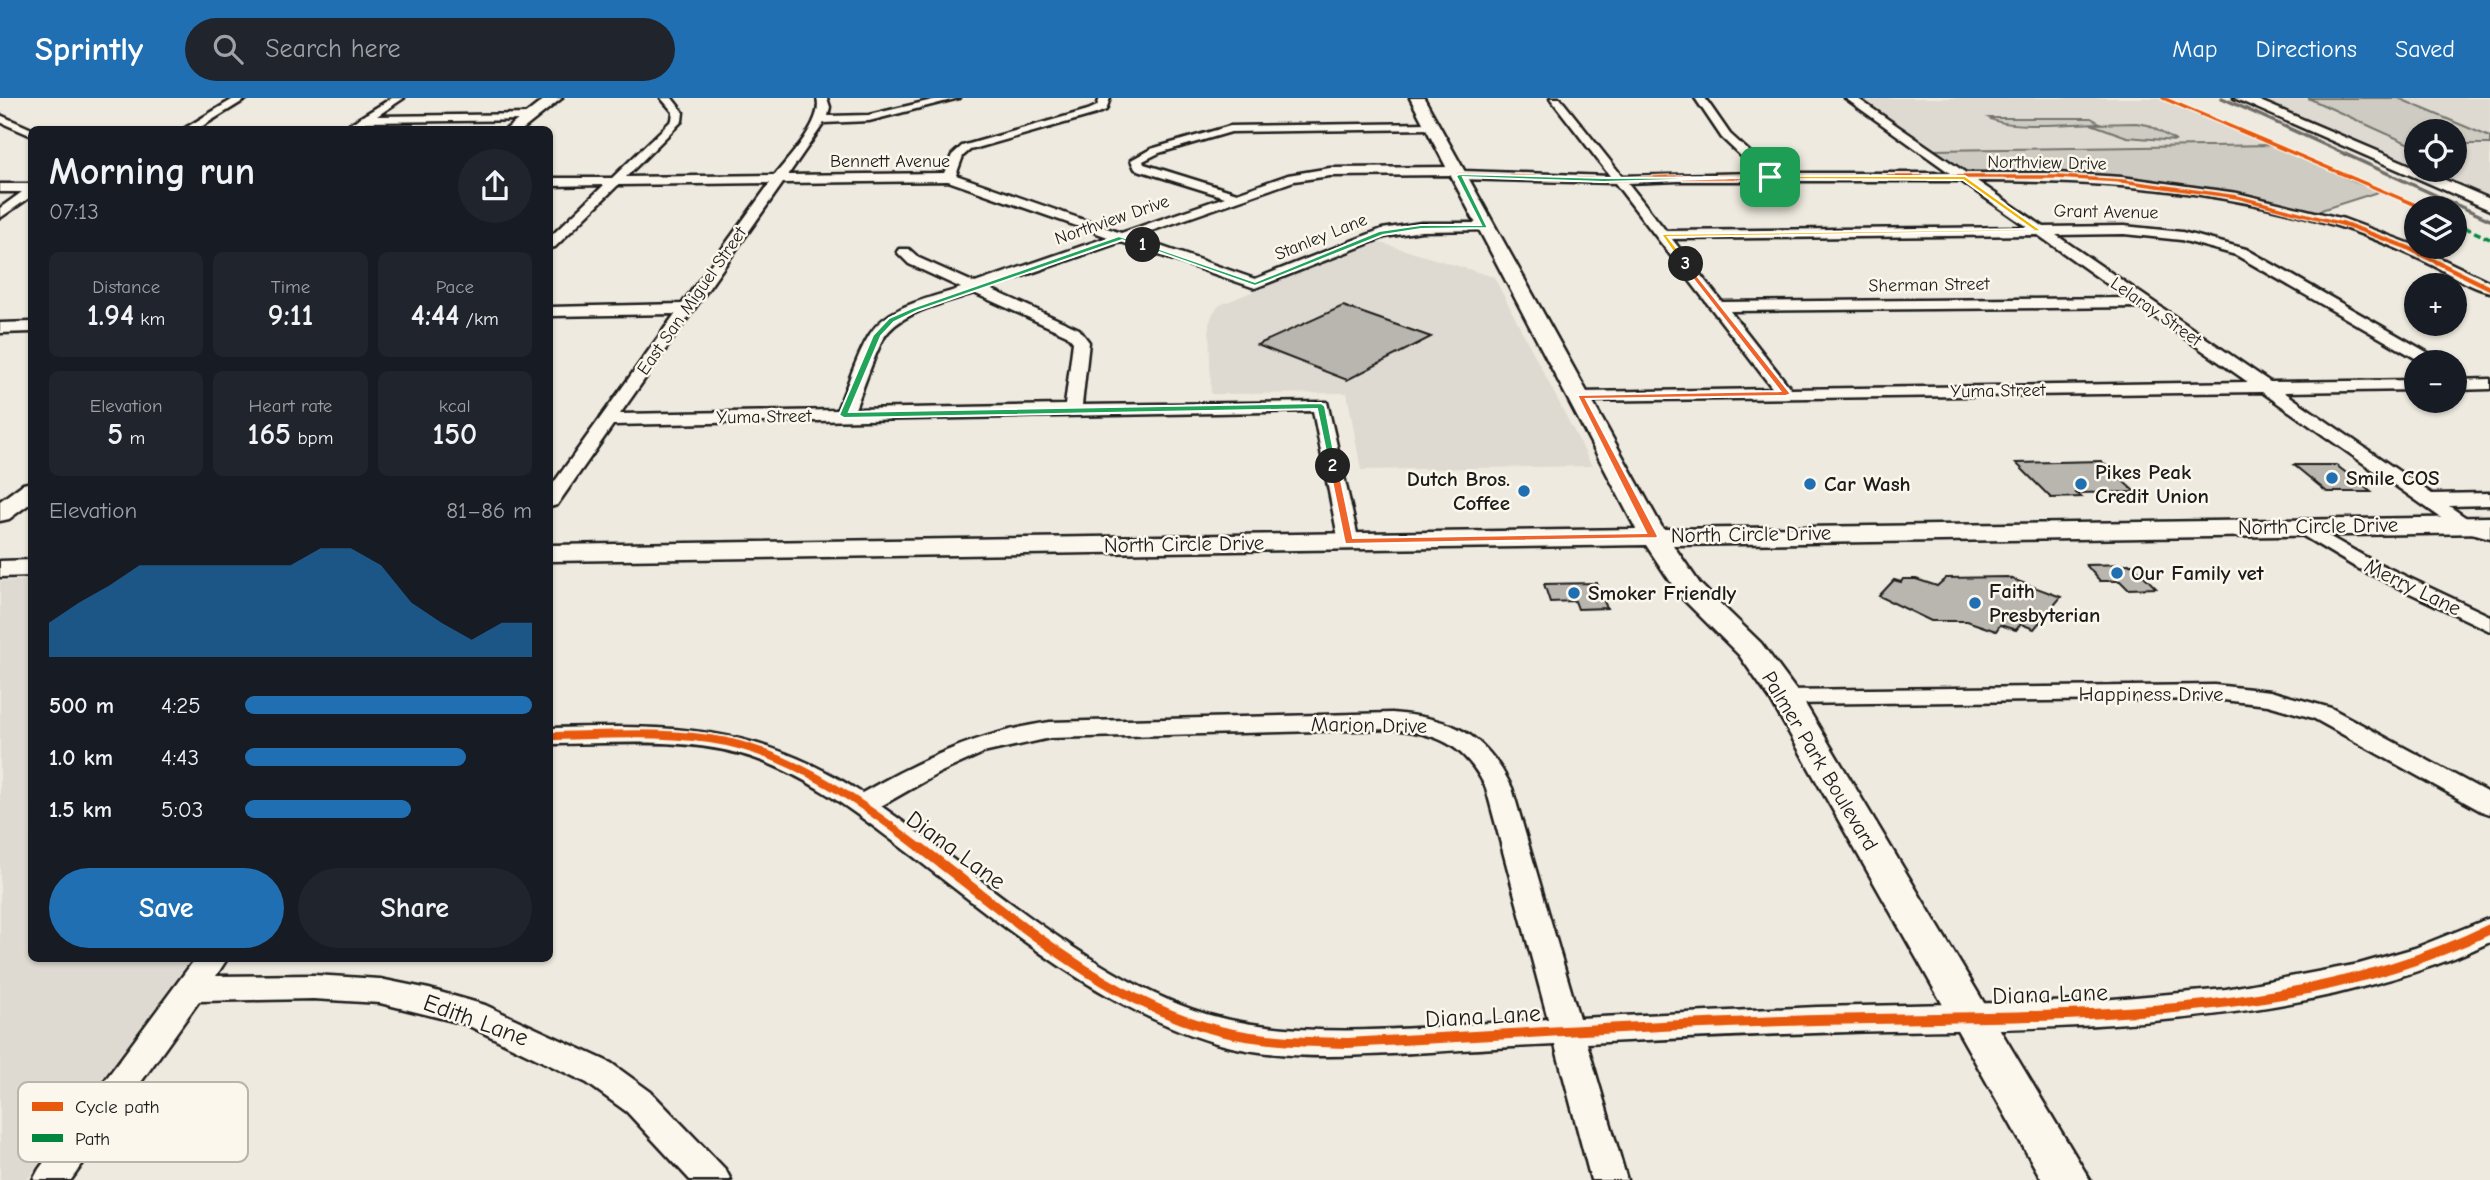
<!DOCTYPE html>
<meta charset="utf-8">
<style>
body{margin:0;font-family:"Comic Neue",sans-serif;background:#20242c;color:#f1f3f6;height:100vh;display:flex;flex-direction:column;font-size:26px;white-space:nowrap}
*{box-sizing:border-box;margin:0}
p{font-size:23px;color:#9ea1a6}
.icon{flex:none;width:38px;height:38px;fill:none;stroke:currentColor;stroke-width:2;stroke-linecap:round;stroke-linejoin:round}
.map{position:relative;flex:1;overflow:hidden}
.sheet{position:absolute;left:28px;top:28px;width:525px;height:836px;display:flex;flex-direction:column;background:#171b24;border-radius:10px;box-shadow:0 2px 5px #0004}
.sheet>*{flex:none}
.buttons{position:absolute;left:2404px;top:21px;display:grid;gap:14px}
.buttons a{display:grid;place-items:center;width:63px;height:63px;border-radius:50%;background:#171b24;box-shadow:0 2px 5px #0004;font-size:35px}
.pin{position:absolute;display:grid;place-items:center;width:60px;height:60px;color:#fff;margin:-30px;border-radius:14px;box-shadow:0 4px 10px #0006}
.km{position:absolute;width:35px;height:35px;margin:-18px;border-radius:50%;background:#222;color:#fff;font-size:19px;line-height:35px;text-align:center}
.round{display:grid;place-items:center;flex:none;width:74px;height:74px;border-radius:37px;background:#20242c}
.head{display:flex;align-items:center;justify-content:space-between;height:119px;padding:0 21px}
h1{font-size:38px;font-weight:600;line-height:52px}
.stats{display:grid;grid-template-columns:repeat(3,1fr);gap:10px;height:119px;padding:7px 21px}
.stats div{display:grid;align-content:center;border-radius:10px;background:#20242c;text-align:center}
.stats b{font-size:30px;font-weight:600}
.stats small{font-size:19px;font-weight:400}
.stats p{font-size:19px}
.chart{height:196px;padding:14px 21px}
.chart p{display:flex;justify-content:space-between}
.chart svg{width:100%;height:126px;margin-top:7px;fill:#1f6fb2;opacity:.7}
.button{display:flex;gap:14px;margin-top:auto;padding:14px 21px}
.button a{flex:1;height:80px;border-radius:42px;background:#1f6fb2;color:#fff;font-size:28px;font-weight:600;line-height:80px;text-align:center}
.button a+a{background:#20242c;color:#f1f3f6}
ul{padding:0 21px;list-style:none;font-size:23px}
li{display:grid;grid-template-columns:112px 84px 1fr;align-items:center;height:52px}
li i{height:18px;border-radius:9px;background:#1f6fb2}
header{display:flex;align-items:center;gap:42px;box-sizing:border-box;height:98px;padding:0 35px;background:#1f6fb2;color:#fff}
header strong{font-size:33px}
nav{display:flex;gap:38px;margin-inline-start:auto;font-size:24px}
.search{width:490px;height:63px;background:#20242c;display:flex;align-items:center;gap:18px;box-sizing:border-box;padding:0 24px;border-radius:38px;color:#9ea1a6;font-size:26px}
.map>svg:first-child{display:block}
</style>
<header>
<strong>Sprintly</strong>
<div class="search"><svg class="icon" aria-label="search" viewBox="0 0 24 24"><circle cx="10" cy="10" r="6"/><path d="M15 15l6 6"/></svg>Search here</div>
<nav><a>Map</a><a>Directions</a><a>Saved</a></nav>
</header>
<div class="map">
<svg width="2490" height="1082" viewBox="0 0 2490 1082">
<rect width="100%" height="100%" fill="#eeeadf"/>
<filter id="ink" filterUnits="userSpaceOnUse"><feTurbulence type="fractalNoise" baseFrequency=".0143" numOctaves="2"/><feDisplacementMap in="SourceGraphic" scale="14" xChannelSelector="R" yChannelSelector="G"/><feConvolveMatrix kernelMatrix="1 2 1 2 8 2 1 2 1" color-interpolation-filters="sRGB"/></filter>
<g filter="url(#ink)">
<!-- built -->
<g fill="#dedad1">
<path d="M 1858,0 L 2159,0 L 2275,47 L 1933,52 Z"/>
<path d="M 2253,0 L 2490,0 L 2490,101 L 2422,72 L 2455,72 L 2455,33 L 2417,33 L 2417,70 Z"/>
<path d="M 1375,143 L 1494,179 L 1592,368 L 1361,372 L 1347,295 L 1211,296 L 1209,226 L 1213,215 L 1220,207 Z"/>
<path d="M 31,482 L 32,861 L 191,861 L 27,1082 L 0,1082 L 0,483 Z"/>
</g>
<!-- green -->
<g fill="#ceccc2" stroke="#75746f" stroke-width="2">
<path d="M 2308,0 L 2398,0 L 2490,39 L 2490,46 L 2455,46 L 2455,33 L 2417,33 L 2417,45 L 2407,45 Z"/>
<path d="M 2091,20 L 2100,25 C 2079,25 2007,32 1989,20 Z"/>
<path d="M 2136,25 L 2148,27 L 2176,43 L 2127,39 L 2091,26 Z"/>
<path d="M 2275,47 L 2355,84 L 2381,93 L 2315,114 L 2226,94 L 1971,77 L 1933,52 Z"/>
</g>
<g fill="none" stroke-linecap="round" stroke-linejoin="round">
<!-- stream -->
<path stroke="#6f6d69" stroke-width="3.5" d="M 2222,0 L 2490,122"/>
</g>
<!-- building -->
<g fill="#b9b6af" stroke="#1c1c1c" stroke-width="2">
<path d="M 1343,208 L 1431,239 L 1347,282 L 1257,247 Z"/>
<path d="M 2101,363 L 2135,394 L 2076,395 L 2081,399 L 2051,400 L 2016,365 Z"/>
<path d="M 2294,367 L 2336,367 L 2371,394 L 2327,394 Z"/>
<path d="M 2132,466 L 2156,490 L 2128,491 L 2120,483 L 2100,483 L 2086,467 Z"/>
<path d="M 2007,479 L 2061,499 L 2034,531 L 2021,526 L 2016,532 L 2000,527 L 1996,533 L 1967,523 L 1931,523 L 1879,498 L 1894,482 L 1901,484 L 1903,481 L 1916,481 L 1937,488 L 1946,480 Z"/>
<path d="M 1596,485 L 1607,510 L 1578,511 L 1575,503 L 1550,504 L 1544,486 Z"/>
</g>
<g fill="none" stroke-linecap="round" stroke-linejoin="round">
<defs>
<g id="minor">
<path d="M 235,0 L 248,0 L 196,32 L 182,32 Z"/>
<path d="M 392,0 L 404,0 L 377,18 L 529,16 L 534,19 L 529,22 L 366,24 L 354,32 L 340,32 Z"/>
<path d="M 661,0 L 672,0 L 683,14 L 682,23 L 626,79 L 775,77 C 789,59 824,23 817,0 L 827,0 L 830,9 L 828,18 L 869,17 L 941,0 L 959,0 L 869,23 L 824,25 L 788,77 L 944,75 L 952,57 L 962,48 L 1088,12 L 1097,8 L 1100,0 L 1110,0 L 1106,12 L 1096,16 L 970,52 L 963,58 L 956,77 L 1121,135 L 1225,99 L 1135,71 L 1131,62 L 1151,51 L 1230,28 L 1431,25 L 1437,28 L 1431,31 L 1231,34 L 1159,55 L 1143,63 L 1144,66 L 1237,95 L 1288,77 L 1330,70 L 1457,69 L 1463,73 L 1610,78 L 1550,0 L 1560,0 L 1622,78 L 1759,75 L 1722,40 L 1695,0 L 1705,0 L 1730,36 L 1773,75 L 1950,75 L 1845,0 L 1857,0 L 1966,75 L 2057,75 L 2122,79 L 2237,95 L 2344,121 L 2411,146 L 2490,184 L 2490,194 C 2470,190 2451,176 2432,167 C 2401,152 2368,137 2334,127 C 2219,91 2097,83 1977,83 L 2044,129 L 2124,128 L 2182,134 L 2246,151 L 2439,261 L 2441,264 L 2422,264 L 2236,157 L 2181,142 L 2124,136 L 2056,137 L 2270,284 L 2417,282 L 2417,292 L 2284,294 L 2432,396 L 2490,395 L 2490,407 L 2449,408 L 2471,423 L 2490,428 L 2490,440 L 2457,431 L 2262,294 L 1574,303 L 1571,299 L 1574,295 L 1580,294 L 1773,291 L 1615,85 L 1459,81 L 1453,77 L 1330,78 L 1294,83 L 1134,139 L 1255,181 L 1382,131 L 1421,125 L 1486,125 L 1493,129 L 1491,132 L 1421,133 L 1385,139 L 1255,190 L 1121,144 L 988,190 L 1079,231 L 1089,244 L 1082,307 L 1327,304 L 1359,444 L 1356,448 L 1342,448 L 1339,444 L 1313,313 L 613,327 L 557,407 L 550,409 L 550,390 L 675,216 L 550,218 L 550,209 L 682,206 L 770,85 L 618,87 L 555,149 L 550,150 L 550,139 L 604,87 L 550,88 L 550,80 L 612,80 L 672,22 L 673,14 ZM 948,83 L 1108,139 L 975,185 L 919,160 L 909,151 L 899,151 L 897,154 L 909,166 L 961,190 C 932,200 888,207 870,236 C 856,258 848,288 837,312 L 620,316 L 783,85 ZM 1678,83 L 1961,83 L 2027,129 L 1666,133 L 1628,85 ZM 2038,137 L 2127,200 L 1722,204 L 1672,141 ZM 974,195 L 1067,237 L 1073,244 L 1065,307 L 855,311 C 864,288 872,263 883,241 C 899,213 946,205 974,195 ZM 2140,209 L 2248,284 L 1791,291 L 1730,213 Z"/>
<path d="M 0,17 L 34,32 L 32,38 L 0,24 Z"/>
<path d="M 0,86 L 32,86 L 32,98 L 0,120 L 0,110 L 22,94 L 0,94 Z"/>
<path d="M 32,224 L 32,234 L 0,235 L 0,225 Z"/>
<path d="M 2490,281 L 2490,291 L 2455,292 L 2455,282 Z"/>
<path d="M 2302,423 L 2369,461 L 2490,518 L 2490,533 L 2355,469 L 2295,433 L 2292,429 L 2295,425 Z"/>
<path d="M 2214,587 L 2270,593 L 2331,610 L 2490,696 L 2490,716 L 2481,713 L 2313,620 L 2268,607 L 2214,601 L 1785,606 L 1776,604 L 1773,599 L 1776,594 L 1785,592 Z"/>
<path d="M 1392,615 C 1452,620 1485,635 1512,690 L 1579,920 L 1817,909 L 2090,903 L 2226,891 L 2359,866 L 2415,850 L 2490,820 L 2490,844 C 2442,868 2387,883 2335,896 C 2188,929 2038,931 1888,933 C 1787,935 1687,940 1587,945 L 1627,1082 L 1591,1082 L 1555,947 C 1508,949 1460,952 1413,955 C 1348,958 1279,963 1216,945 C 1100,910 1009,832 914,759 C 861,719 806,674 741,656 C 678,639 613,646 550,646 L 550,630 C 673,627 755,626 862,695 C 923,660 981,634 1050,624 ZM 1392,631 C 1438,635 1465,647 1486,690 L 1548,921 C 1445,927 1322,944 1221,920 C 1104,892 980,777 881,708 L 939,675 L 983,655 L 1050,640 Z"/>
<path d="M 195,861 L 227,861 L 216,878 L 313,877 L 380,881 L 429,891 L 485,907 L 611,965 L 651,994 L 725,1071 L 731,1082 L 690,1082 L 627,1014 L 587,985 L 465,926 L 380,905 L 313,901 L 199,903 L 71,1082 L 33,1082 L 39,1071 Z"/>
</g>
<g id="major">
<path d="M 546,0 L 562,0 L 522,32 L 505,32 Z"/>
<path d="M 1410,0 L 1424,0 L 1663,431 L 2490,419 L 2490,435 L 1673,447 L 1700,486 L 1761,545 L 1801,599 L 2090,1082 L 2042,1082 L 1770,601 L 1739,557 L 1680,498 L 1646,447 L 550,463 L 550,447 L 1636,431 Z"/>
<path d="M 2234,0 L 2253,0 L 2490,101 L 2490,112 Z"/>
<path d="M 32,384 L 32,404 L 9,421 L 0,423 L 0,403 L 23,386 Z"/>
<path d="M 32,462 L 32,478 L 0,479 L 0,463 Z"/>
</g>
</defs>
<!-- minor casing -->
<use href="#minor" stroke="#1c1c1c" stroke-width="5"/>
<!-- major casing -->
<use href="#major" stroke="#1c1c1c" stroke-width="5"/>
<!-- minor -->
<use href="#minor" fill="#fbf7ec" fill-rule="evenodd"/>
<!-- major -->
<use href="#major" fill="#fbf7ec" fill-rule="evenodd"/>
<!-- quiet-far1 -->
<path stroke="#00873e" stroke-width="2.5" stroke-dasharray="5 2.5" stroke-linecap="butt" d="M 2455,125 L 2459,127"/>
<!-- quiet -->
<path stroke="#00873e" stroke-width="3.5" stroke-dasharray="7 3.5" stroke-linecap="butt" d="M 2455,125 L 2490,141"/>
<defs>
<g id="cycleway-far3">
<path d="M 2163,0 L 2423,110"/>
<path d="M 1459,77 L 1604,82 L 1678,79 L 2057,79 L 2122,83 L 2237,99 L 2346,127"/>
</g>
<path id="cycleway-far2" d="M 2342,125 L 2406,149 L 2490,190"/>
<path id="cycleway-far1" d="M 550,638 C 608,637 669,632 727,644 C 801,661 863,706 923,752"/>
<path id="cycleway" d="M 921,750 C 1012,819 1106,904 1220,933 C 1262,943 1305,944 1348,945 C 1504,937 1661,926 1817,922 C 2036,916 2289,930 2490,831"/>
</defs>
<!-- cycleway-far3 casing -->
<use href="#cycleway-far3" stroke="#fbf7ec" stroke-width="6"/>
<!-- cycleway-far2 casing -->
<use href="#cycleway-far2" stroke="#fbf7ec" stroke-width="7"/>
<!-- cycleway-far1 casing -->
<use href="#cycleway-far1" stroke="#fbf7ec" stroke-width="12"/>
<!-- cycleway casing -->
<use href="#cycleway" stroke="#fbf7ec" stroke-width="14"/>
<!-- cycleway-far3 -->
<use href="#cycleway-far3" stroke="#e8590c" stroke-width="3.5"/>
<!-- cycleway-far2 -->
<use href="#cycleway-far2" stroke="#e8590c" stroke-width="4.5"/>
<!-- cycleway-far1 -->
<use href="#cycleway-far1" stroke="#e8590c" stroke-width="8"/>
<!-- cycleway -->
<use href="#cycleway" stroke="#e8590c" stroke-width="10"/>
</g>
</g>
<!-- split-1 -->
<path fill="#22a559" stroke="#fff" stroke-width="2" d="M 1459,76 L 1604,80 L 1773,79 L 1604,84 L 1463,79 L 1488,130 L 1421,131 L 1383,137 L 1255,188 L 1139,147 L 1145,146 L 1255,184 L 1379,133 L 1421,127 L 1481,127 L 1456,78 Z"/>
<!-- split-2 -->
<path fill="#22a559" stroke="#fff" stroke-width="2" d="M 1119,138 L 1146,147 L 1143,149 L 1122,142 L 917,213 L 894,224 L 881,238 L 849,314 L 1321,305 L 1325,308 L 1337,370 L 1329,368 L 1317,311 L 844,320 L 839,317 L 873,237 L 889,220 L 912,210 Z"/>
<!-- split-3 -->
<path fill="#f0652b" stroke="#fff" stroke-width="2" d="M 1686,164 L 1791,296 L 1786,298 L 1586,301 L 1658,438 L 1657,440 L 1345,446 L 1329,368 L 1333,365 L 1338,368 L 1353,440 L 1646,435 L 1577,297 L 1780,293 L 1683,168 Z"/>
<!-- split-4 -->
<path fill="#f5b400" stroke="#fff" stroke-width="2" d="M 1770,78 L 1965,78 L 2042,133 L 1668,139 L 1689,166 L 1683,168 L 1661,136 L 2032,131 L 1963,82 L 1767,81 Z"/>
<!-- markers -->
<g fill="#1f6fb2" stroke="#fbf7ec" stroke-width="2.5">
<circle cx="2332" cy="380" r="7"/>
<circle cx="1810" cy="386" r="7"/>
<circle cx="2081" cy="386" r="7"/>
<circle cx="1524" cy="393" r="7"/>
<circle cx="2117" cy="475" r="7"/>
<circle cx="1574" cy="495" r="7"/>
<circle cx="1975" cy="505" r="7"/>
</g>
<g text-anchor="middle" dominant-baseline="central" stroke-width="5" stroke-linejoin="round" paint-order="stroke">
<!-- far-street labels -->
<g font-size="18" fill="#1c1c1c" stroke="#fbf7ec">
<text x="890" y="63">Bennett Avenue</text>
<text transform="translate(2047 65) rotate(1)">Northview Drive</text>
<text transform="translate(2106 114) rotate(1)">Grant Avenue</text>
<text transform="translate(1112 122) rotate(-19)">Northview Drive</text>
<text transform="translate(1321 139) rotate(-22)">Stanley Lane</text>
<text transform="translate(1929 187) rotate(-1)">Sherman Street</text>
<text transform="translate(692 203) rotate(-55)">East San Miguel Street</text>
<text transform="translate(2156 214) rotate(35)">Lelaray Street</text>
<text transform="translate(1998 293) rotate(-1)">Yuma Street</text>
<text transform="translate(764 319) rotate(-1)">Yuma Street</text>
</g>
<!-- poi labels -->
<g font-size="21" font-weight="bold" fill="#1c1c1c" stroke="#fbf7ec" text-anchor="start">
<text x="2095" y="374">Pikes Peak<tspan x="2095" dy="24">Credit Union</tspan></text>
<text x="2346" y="380">Smile COS</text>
<text x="1510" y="381" text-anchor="end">Dutch Bros.<tspan x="1510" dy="24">Coffee</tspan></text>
<text x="1824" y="386">Car Wash</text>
<text x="2131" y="475">Our Family vet</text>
<text x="1989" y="493">Faith<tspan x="1989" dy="24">Presbyterian</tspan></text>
<text x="1588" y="495">Smoker Friendly</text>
</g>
<!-- street labels -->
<g font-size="21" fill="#1c1c1c" stroke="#fbf7ec">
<text transform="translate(2318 428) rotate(-1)">North Circle Drive</text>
<text transform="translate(1751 436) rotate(-1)">North Circle Drive</text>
<text transform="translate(1184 446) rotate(-1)">North Circle Drive</text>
<text transform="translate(2413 489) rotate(26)">Merry Lane</text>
<text x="2151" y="596">Happiness Drive</text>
<text transform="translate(1369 627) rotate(1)">Marion Drive</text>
<text transform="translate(1820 663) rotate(59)">Palmer Park Boulevard</text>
</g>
<!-- near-street labels -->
<g font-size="24" fill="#1c1c1c" stroke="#fbf7ec">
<text transform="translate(956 752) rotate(36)">Diana Lane</text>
<text transform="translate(2050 896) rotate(-2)">Diana Lane</text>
<text transform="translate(1483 918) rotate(-3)">Diana Lane</text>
<text transform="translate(476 922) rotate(20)">Edith Lane</text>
</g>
</g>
<!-- legend -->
<rect x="18" y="984" width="230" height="80" rx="10" fill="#fbf7ec" stroke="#b8b5ae" stroke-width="2"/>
<rect x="32" y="1004" width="31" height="9" fill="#e8590c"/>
<rect x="32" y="1036" width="31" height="8" fill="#00873e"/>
<g font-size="19" fill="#1c1c1c">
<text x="75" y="1015">Cycle path</text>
<text x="75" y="1047">Path</text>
</g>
</svg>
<div class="buttons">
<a><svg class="icon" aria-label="locate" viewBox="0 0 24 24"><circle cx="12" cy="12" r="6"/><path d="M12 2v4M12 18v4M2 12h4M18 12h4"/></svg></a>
<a><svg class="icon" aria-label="layers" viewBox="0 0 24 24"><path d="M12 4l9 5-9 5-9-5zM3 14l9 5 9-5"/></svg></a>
<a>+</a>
<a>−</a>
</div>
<div class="pin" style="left:1770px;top:79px;background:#1e9e55"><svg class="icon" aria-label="arrive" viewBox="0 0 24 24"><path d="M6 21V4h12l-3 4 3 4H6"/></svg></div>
<b class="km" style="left:1143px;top:147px">1</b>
<b class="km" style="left:1333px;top:368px">2</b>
<b class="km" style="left:1686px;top:166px">3</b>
<section class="sheet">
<div class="head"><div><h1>Morning run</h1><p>07:13</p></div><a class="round"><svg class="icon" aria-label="share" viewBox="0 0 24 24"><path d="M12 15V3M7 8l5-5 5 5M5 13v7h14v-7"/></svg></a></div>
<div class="stats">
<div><p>Distance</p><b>1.94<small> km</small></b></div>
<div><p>Time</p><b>9:11</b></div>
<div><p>Pace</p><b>4:44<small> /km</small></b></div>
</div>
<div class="stats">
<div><p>Elevation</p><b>5<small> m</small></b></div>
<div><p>Heart rate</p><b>165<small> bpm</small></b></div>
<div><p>kcal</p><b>150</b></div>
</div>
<div class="chart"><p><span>Elevation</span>81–86 m</p>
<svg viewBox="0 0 160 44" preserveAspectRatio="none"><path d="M0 44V32L10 25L20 19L30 12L40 12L50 12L60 12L70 12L80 12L90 6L100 6L110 12L120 25L130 32L140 38L150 32L160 32V44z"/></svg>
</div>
<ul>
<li><b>500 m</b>4:25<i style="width:100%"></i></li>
<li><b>1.0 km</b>4:43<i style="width:77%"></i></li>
<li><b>1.5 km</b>5:03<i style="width:58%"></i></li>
</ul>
<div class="button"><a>Save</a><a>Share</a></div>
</section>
</div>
